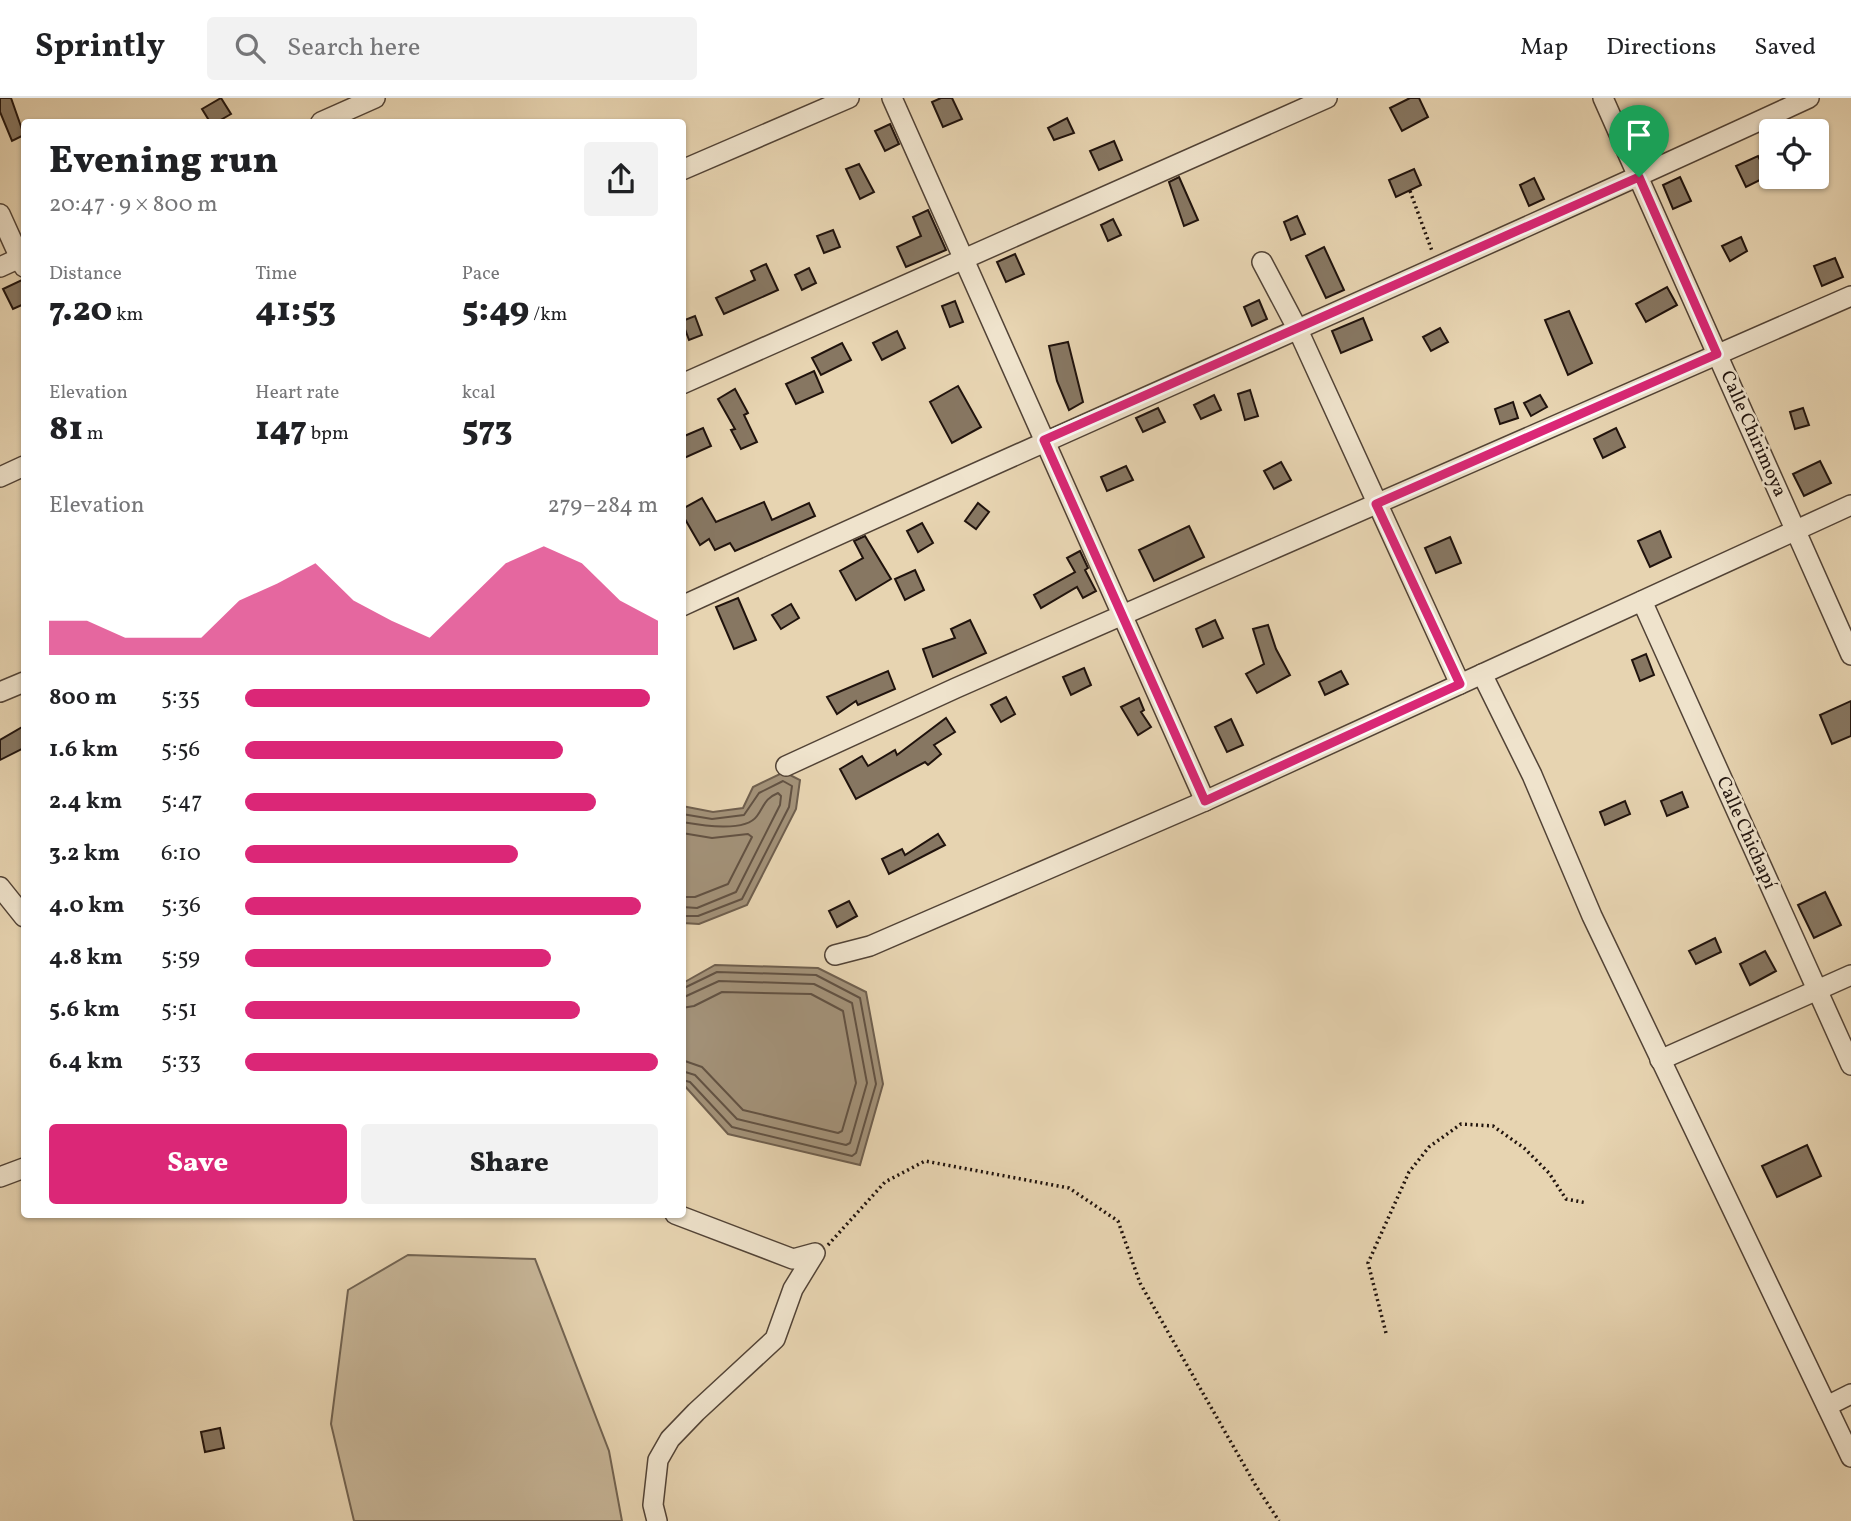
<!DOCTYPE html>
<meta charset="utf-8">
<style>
body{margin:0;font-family:Vollkorn,serif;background:#f2f2f2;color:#202124;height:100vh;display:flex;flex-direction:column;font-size:26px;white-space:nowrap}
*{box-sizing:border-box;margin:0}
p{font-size:23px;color:#757577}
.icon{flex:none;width:38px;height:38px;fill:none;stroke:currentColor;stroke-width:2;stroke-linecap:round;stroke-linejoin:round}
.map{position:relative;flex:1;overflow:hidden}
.details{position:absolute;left:21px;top:21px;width:665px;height:1099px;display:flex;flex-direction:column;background:#fff;border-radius:7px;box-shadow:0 2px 5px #0004}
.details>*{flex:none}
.buttons{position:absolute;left:1759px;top:21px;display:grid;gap:14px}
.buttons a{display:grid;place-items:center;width:70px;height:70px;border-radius:7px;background:#fff;box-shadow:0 2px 5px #0004;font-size:35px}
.pin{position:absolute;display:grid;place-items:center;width:60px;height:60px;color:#fff;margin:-72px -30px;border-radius:50% 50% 50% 0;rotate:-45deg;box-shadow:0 0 7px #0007}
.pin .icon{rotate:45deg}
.round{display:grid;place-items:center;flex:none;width:74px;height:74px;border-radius:7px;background:#f2f2f2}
.headline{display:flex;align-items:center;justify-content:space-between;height:119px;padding:0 28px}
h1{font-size:38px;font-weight:800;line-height:52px}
.figures{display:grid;grid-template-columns:repeat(3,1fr);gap:10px;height:119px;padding:7px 28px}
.figures div{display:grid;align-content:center}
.figures b{font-size:35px;font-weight:800}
.figures small{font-size:19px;font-weight:400}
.figures p{font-size:19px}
.chart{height:196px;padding:14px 28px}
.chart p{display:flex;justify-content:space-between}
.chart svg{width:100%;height:126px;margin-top:7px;fill:#db2777;opacity:.7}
.cta{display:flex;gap:14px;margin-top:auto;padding:14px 28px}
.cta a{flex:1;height:80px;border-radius:7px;background:#db2777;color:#fff;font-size:28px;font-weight:800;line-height:80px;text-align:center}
.cta a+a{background:#f2f2f2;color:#202124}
ul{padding:0 28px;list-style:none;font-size:23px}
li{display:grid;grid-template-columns:112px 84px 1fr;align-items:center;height:52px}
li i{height:18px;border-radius:9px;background:#db2777}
header{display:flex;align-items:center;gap:42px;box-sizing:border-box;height:98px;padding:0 35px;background:#fff;border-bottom:2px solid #e0e0e0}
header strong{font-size:33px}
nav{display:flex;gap:38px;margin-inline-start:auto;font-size:24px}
.search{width:490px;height:63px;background:#f2f2f2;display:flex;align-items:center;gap:18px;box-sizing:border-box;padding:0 24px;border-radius:7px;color:#757577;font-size:26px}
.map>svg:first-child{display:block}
</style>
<header>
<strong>Sprintly</strong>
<div class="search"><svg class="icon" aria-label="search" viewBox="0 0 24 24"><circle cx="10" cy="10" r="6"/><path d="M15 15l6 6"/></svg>Search here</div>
<nav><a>Map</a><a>Directions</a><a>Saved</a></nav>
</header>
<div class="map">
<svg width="1851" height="1423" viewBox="0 0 1851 1423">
<rect width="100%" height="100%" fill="#e7d4b1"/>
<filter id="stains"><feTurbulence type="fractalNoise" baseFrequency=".00286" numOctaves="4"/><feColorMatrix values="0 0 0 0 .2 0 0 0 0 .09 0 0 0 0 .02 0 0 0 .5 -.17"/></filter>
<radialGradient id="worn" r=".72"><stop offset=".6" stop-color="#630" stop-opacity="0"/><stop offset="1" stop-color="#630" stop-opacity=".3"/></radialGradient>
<!-- green -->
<path fill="#c5b395" stroke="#726351" stroke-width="2" d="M 408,1157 L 535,1161 L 609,1353 L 622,1423 L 354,1423 L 331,1326 L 348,1192 Z"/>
<!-- water -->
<g fill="#a39279" stroke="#6f5f4e" stroke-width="2">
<path d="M 784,674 L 800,682 L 796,711 L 747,807 L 699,826 L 683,825 L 682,708 L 713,714 L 743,710 L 753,689 Z"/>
<path d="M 715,867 L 818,870 L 866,894 L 883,986 L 860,1067 L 728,1036 L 683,986 L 683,885 Z"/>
</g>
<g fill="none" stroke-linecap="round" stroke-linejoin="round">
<!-- shore -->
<g stroke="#625243" stroke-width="2">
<path d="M 682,716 L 712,721 L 744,717 L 759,695 L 783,683 L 792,688 L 789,709 L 742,801 L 698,818 L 682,818"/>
<path d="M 682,724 C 700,727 745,735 757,718 C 765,707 764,701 778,695 L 781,698 L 780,707 L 736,794 L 697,810 L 682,809"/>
<path d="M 682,735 L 712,740 L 748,736 L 752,739 L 728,786 L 695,799 L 682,799"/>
<path d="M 682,891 L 717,874 L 816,877 L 860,900 L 876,986 L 856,1055 L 852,1058 L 732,1029 L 690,984 L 682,982"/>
<path d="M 682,900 L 719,883 L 814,886 L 852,905 L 867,985 L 850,1045 L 846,1047 L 737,1021 L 695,977 L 682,973"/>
<path d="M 682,910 L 694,908 L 722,894 L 811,896 L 843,913 L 856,985 L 842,1033 L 838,1035 L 743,1012 L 702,969 L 682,962"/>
</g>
</g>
<!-- building -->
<g fill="#877762" stroke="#20130d" stroke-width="2">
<path d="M 0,0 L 11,0 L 24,37 L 12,43 L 0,14 Z"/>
<path d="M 221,0 L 231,16 L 217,24 L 210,24 L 202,11 Z"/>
<path d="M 941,0 L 952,0 L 962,21 L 943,29 L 932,4 Z"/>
<path d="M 1410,0 L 1419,0 L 1428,19 L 1402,33 L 1390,10 Z"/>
<path d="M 1067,20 L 1074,35 L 1054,42 L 1048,30 Z"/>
<path d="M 890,26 L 899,46 L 885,53 L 875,33 Z"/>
<path d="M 1114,43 L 1122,62 L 1099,72 L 1090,53 Z"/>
<path d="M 1758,58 L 1768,78 L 1746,89 L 1736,68 Z"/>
<path d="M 859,66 L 874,94 L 860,101 L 846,71 Z"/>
<path d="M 1414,71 L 1421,87 L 1396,99 L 1389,82 Z"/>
<path d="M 1179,79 L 1198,122 L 1184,128 L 1169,84 Z"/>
<path d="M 1680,79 L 1691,103 L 1673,111 L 1663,87 Z"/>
<path d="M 1534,80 L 1544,101 L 1529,108 L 1520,87 Z"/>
<path d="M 928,112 L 946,152 L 906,169 L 897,149 L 921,138 L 913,119 Z"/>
<path d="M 1297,118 L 1305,136 L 1291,142 L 1284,124 Z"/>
<path d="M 1113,121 L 1121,137 L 1108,143 L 1101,127 Z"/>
<path d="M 833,132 L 840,149 L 824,155 L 817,138 Z"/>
<path d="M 1741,139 L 1747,153 L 1730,163 L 1722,148 Z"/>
<path d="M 1324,149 L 1344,192 L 1326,200 L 1306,158 Z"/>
<path d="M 1015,156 L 1024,176 L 1006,184 L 997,164 Z"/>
<path d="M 1835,160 L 1843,179 L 1822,188 L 1814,168 Z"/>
<path d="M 766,166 L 778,192 L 724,216 L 716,200 L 755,182 L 751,173 Z"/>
<path d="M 809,170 L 816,185 L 802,192 L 795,177 Z"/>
<path d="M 24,181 L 24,206 L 13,211 L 3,191 Z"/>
<path d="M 1667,189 L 1677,207 L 1646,224 L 1636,206 Z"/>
<path d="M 1259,202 L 1267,221 L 1252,228 L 1244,209 Z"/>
<path d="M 955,203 L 963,224 L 950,229 L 942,208 Z"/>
<path d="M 1569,213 L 1592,265 L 1568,277 L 1545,222 Z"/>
<path d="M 695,218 L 702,237 L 689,242 L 682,223 Z"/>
<path d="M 1363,220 L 1372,242 L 1341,255 L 1332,233 Z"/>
<path d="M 1440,230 L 1448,244 L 1431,253 L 1423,239 Z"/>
<path d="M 897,233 L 905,250 L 882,262 L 873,245 Z"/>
<path d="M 1068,244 L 1083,304 L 1069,312 L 1057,283 L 1049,248 Z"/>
<path d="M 842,245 L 851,262 L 821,277 L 812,260 Z"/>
<path d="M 814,273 L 823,294 L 796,306 L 786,286 Z"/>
<path d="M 958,288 L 981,329 L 952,345 L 930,304 Z"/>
<path d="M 735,291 L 748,315 L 744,317 L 757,344 L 741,351 L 731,332 L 735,331 L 718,301 Z"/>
<path d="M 1250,292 L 1258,318 L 1245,322 L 1238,296 Z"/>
<path d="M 1214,297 L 1221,312 L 1201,321 L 1194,307 Z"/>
<path d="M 1540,297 L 1547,309 L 1531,318 L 1524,305 Z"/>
<path d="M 1513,304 L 1518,320 L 1500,326 L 1495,311 Z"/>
<path d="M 1158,310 L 1165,324 L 1143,334 L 1136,320 Z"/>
<path d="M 1803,310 L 1809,327 L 1795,331 L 1790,314 Z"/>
<path d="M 703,330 L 711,348 L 682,361 L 682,339 Z"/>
<path d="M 1616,330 L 1625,349 L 1603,360 L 1594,341 Z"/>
<path d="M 1820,363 L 1831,385 L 1804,398 L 1793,376 Z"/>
<path d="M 1281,364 L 1291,382 L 1274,391 L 1264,373 Z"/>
<path d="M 1126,368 L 1133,382 L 1107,393 L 1101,379 Z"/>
<path d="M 702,400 L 716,424 L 764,404 L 772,422 L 809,405 L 815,418 L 735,453 L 730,445 L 715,452 L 709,441 L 700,447 L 682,416 L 682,411 Z"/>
<path d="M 978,405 L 989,414 L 976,431 L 965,423 Z"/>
<path d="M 922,425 L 933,445 L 918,454 L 907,433 Z"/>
<path d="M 1189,428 L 1204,459 L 1154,483 L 1139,452 Z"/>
<path d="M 1660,433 L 1671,459 L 1650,469 L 1638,443 Z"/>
<path d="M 865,438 L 891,481 L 856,502 L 840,473 L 863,460 L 854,443 Z"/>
<path d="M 1450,439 L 1461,465 L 1436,475 L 1425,450 Z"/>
<path d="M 1080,453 L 1088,470 L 1085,472 L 1096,493 L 1083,500 L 1077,489 L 1041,510 L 1034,497 L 1075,474 L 1067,460 Z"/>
<path d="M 915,472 L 924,492 L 905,502 L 895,481 Z"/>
<path d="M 738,500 L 756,542 L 734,551 L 716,509 Z"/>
<path d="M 791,506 L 799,520 L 781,531 L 772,517 Z"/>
<path d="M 970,522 L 986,555 L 933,579 L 923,551 L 955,540 L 951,531 Z"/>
<path d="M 1215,522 L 1223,540 L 1203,549 L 1196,531 Z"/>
<path d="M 1268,527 L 1276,551 L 1290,577 L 1257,595 L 1246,576 L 1264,566 L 1253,531 Z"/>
<path d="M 1646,556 L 1654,577 L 1640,583 L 1632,562 Z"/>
<path d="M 1084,570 L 1091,587 L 1071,597 L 1063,579 Z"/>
<path d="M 888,573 L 895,591 L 858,607 L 856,603 L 837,616 L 827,599 Z"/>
<path d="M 1341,573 L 1348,586 L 1325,597 L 1319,584 Z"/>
<path d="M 1006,599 L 1015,616 L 1001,624 L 991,607 Z"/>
<path d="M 1139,600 L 1144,612 L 1141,614 L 1151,629 L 1138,637 L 1121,609 Z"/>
<path d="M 1851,603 L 1851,638 L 1832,646 L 1820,617 Z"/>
<path d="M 946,620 L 955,634 L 934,647 L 941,656 L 928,667 L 925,664 L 856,701 L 840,671 L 862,658 L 868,668 L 895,652 L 897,657 Z"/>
<path d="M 1231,621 L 1243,647 L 1227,654 L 1215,629 Z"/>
<path d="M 24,628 L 24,650 L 0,662 L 0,642 Z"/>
<path d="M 1682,694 L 1688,709 L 1667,718 L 1661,703 Z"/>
<path d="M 1625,703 L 1630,716 L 1605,727 L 1600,714 Z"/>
<path d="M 938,736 L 945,747 L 889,776 L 882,761 L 902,751 L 905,757 Z"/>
<path d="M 1825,794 L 1841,827 L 1814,840 L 1798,807 Z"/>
<path d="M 849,803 L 857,818 L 837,829 L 829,813 Z"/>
<path d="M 1715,840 L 1721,854 L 1696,866 L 1689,853 Z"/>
<path d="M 1765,853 L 1776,873 L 1750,887 L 1740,866 Z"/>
<path d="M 1807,1047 L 1821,1078 L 1777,1099 L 1762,1068 Z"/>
<path d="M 220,1330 L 224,1350 L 205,1354 L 201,1334 Z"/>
</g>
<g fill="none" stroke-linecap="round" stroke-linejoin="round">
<defs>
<g id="minor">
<path d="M 892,0 L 1205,703"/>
<path d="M 1603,0 L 1851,557"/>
<path d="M 321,24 L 375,0"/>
<path d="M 682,72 L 849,0"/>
<path d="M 0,116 L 24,169"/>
<path d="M 1262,164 L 1298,232 L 1460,586"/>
<path d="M 0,169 L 24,158"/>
<path d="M 682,286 L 1327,0"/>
<path d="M 0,379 L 24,368"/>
<path d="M 1642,503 L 1851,967"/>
<path d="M 682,508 C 1057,336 1435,173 1809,0"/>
<path d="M 1482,576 L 1532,677 L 1592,818 L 1851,1359"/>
<path d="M 0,594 L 24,584"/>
<path d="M 786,668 L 956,590 L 1851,198"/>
<path d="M 0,789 L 24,819"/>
<path d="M 835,857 L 870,848 L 1205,703 L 1851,407"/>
<path d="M 1660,962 L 1851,877"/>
<path d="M 0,1079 L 24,1070"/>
<path d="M 1827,1308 L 1851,1296"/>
<path d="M 657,1423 L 653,1407 L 658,1362 L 670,1341 L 696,1314 L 775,1241 L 793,1191 L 815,1155 L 793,1161 L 675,1116"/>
</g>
</defs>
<!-- minor casing -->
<use href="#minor" stroke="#524336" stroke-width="22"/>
<!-- path -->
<g stroke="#20130d" stroke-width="3.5" stroke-dasharray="2 3.5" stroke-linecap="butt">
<path d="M 1410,93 L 1432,153"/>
<path d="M 828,1147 L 885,1084 L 925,1063 L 1069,1090 L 1118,1123 L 1140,1185 L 1256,1388 L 1279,1423"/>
<path d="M 1386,1235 L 1368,1165 L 1409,1074 L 1429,1049 L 1461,1026 L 1493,1028 L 1524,1050 L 1549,1075 L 1566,1101 L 1587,1105"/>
</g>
<!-- minor -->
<use href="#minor" stroke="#efe3cc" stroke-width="19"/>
</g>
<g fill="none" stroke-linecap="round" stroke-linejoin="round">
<defs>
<path id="route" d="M 1639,79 L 1717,256 L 1376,406 L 1460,586 L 1205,703 L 1044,342 Z"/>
</defs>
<!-- route casing -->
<use href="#route" stroke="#fff" stroke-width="14"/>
<!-- route -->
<use href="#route" stroke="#db2777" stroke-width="9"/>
</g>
<g text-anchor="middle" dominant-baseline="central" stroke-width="5" stroke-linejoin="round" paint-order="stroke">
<!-- street labels -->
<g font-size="19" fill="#20130d" stroke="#efe3cc">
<text transform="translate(1753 336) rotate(66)">Calle Chirimoya</text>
<text transform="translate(1746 735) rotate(66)">Calle Chichapí</text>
</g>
</g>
<rect width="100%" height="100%" filter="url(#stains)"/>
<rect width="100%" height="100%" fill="url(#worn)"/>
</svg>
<div class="buttons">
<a><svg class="icon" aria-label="locate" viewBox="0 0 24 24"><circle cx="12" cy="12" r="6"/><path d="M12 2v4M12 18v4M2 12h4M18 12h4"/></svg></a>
</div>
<div class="pin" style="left:1639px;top:79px;background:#1e9e55"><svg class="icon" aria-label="arrive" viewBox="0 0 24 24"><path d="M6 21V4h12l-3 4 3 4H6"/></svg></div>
<section class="details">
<div class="headline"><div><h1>Evening run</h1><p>20:47 · 9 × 800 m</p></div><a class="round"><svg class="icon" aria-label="share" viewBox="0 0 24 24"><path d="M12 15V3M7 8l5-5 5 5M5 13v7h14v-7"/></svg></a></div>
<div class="figures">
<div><p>Distance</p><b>7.20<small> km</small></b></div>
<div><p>Time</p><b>41:53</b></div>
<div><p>Pace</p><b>5:49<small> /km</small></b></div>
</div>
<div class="figures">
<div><p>Elevation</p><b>81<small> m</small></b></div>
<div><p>Heart rate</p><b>147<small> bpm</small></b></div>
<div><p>kcal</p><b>573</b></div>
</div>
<div class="chart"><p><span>Elevation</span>279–284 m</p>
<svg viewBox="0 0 160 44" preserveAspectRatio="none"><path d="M0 44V32L10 32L20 38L30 38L40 38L50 25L60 19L70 12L80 25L90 32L100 38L110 25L120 12L130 6L140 12L150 25L160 32V44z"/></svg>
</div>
<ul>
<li><b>800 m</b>5:35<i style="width:98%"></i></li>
<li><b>1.6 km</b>5:56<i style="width:77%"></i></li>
<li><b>2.4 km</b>5:47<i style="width:85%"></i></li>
<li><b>3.2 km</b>6:10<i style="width:66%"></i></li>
<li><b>4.0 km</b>5:36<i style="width:96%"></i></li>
<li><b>4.8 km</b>5:59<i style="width:74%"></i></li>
<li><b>5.6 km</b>5:51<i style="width:81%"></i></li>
<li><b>6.4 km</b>5:33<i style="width:100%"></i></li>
</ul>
<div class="cta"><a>Save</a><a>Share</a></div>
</section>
</div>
